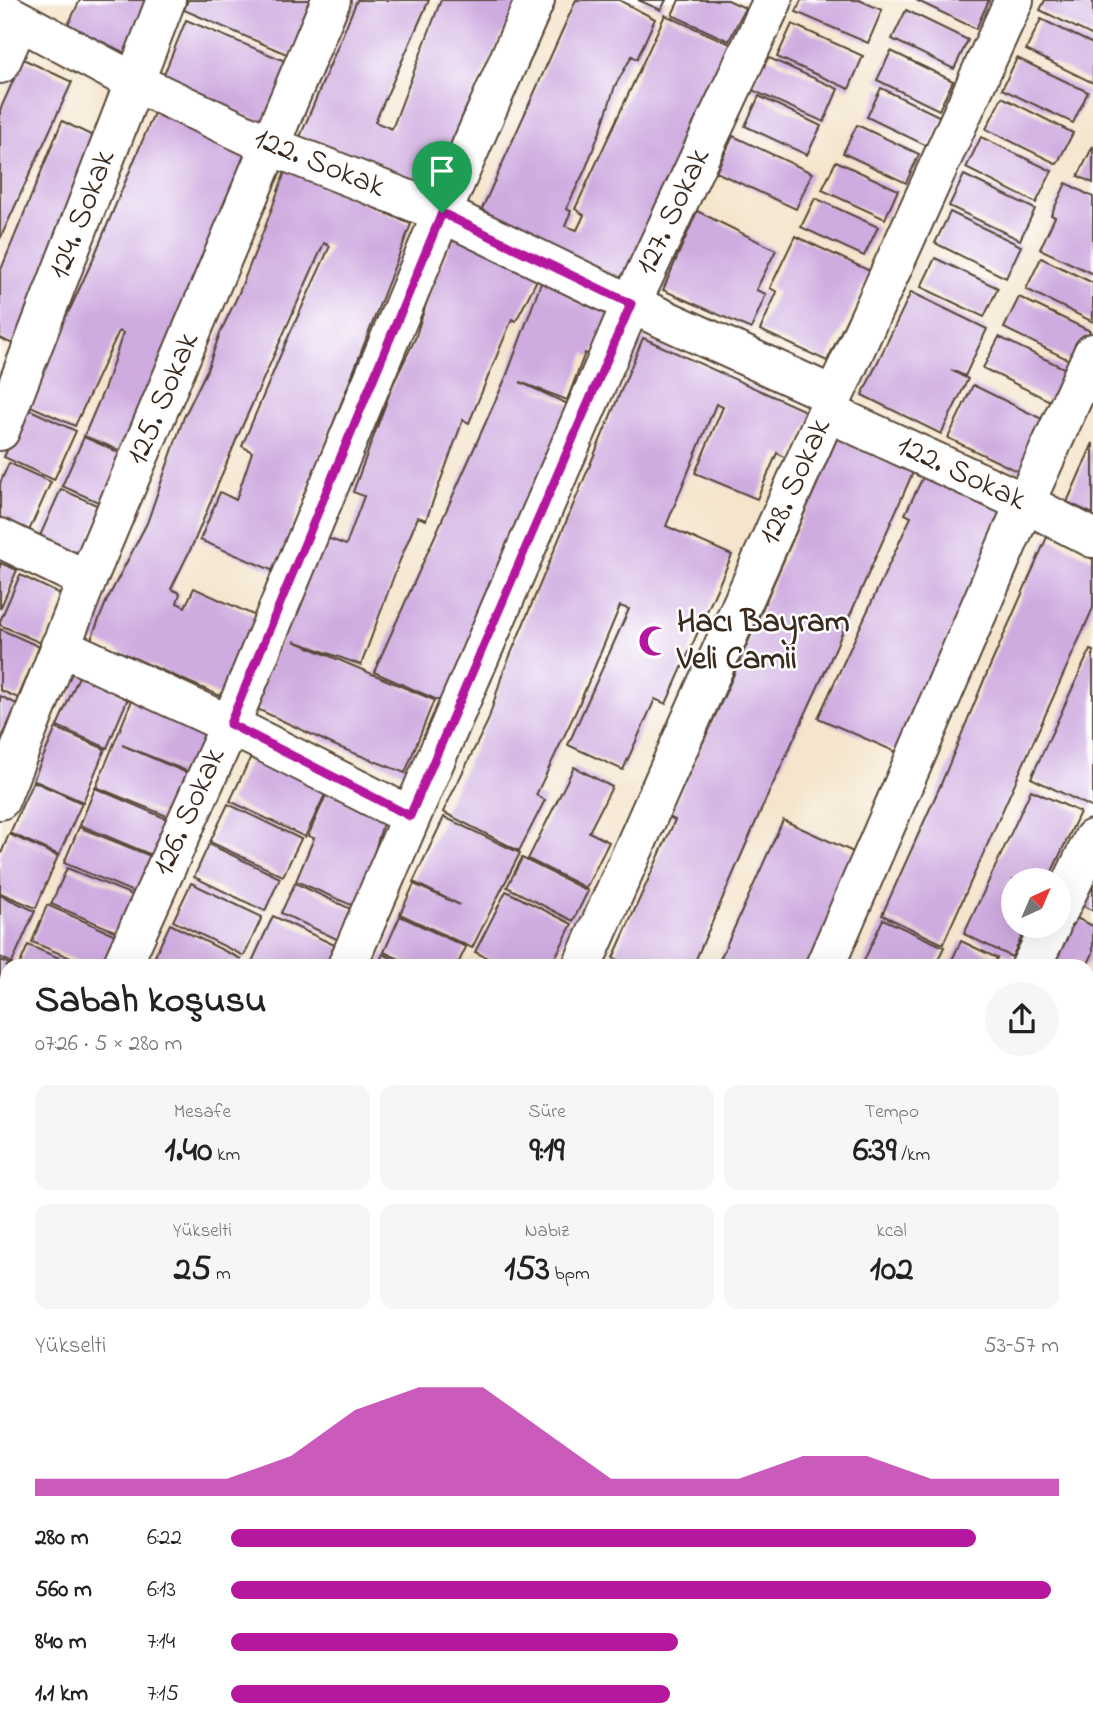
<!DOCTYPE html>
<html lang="tr">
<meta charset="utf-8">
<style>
body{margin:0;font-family:"Indie Flower",sans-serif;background:#f6f6f6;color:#222;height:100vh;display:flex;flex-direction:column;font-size:26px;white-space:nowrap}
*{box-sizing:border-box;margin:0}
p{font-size:23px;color:#767676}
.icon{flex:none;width:38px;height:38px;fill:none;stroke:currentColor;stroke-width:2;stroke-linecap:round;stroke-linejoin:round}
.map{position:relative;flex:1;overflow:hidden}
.details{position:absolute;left:0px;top:959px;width:1094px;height:777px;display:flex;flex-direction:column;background:#fff;border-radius:21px 21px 0 0;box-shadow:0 7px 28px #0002}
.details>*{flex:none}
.needle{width:46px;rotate:44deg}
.controls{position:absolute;left:1001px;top:868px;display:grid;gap:14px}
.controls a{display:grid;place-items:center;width:70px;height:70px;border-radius:50%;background:#fff;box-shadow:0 7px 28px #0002;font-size:35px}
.pin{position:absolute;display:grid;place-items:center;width:60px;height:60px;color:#fff;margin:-72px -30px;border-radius:50% 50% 50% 0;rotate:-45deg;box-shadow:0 0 7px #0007}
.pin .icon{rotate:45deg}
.round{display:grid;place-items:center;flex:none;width:74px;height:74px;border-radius:37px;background:#f6f6f6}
.head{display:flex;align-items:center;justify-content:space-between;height:119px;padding:0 35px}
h1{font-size:38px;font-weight:700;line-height:52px}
.stats{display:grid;grid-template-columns:repeat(3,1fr);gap:10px;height:119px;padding:7px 35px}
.stats div{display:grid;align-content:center;border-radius:14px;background:#f6f6f6;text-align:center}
.stats b{font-size:35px;font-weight:700}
.stats small{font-size:19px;font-weight:400}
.stats p{font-size:19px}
.chart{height:196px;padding:14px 35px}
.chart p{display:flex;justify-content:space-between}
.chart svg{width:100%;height:126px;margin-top:7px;fill:#b5179e;opacity:.7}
ul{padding:0 35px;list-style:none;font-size:23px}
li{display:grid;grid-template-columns:112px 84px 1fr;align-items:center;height:52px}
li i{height:18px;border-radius:9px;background:#b5179e}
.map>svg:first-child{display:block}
</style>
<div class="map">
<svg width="1093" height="1736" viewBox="0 0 1093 1736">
<rect width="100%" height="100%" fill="#fff"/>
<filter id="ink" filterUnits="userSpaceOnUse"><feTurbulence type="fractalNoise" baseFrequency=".0143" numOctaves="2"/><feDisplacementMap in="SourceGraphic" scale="14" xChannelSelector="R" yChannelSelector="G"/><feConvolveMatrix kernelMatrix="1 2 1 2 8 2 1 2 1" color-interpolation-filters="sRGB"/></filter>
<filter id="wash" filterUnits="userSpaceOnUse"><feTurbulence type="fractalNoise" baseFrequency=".00686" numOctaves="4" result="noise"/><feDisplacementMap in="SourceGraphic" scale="28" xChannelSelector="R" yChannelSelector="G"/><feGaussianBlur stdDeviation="1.57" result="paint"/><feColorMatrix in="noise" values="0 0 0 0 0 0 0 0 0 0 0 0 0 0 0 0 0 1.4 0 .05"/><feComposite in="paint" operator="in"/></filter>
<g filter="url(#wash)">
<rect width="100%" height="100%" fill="#f4e5cc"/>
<g id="blocks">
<!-- building -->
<g fill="#cface0">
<path d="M 80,0 L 146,0 L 125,53 L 68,25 Z"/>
<path d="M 188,0 L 314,0 L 291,56 L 184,10 Z"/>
<path d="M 357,0 L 429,0 L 375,122 L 392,129 L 441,0 L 524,0 L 502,35 L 465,110 L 435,188 L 375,170 L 300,137 Z"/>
<path d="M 576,0 L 619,0 L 655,19 L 637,59 L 632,56 L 615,86 L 601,129 L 585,170 L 566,209 L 571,211 L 565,226 L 577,230 L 584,215 L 575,209 L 665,15 L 735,46 L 623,281 L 481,211 Z"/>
<path d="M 638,0 L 666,0 L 661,10 Z"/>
<path d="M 679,0 L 728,0 L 745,8 L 729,41 L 672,15 Z"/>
<path d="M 801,0 L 859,0 L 882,10 L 868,43 L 796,12 Z"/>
<path d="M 916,0 L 989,0 L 976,29 Z"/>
<path d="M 1045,0 L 1093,0 L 1093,36 L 1040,10 Z"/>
<path d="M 906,10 L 968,40 L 954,69 L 892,39 Z"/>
<path d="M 1041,19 L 1093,44 L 1093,83 L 1026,50 Z"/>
<path d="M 186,20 L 290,63 L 266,123 L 161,82 Z"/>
<path d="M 792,24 L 863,56 L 849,89 L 777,57 Z"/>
<path d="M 891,51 L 953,81 L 939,110 L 877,80 Z"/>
<path d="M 767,57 L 838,89 L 824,122 L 752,90 Z"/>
<path d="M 1017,58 L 1088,92 L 1073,123 L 1002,89 Z"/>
<path d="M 23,59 L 72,82 L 0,239 L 0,110 Z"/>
<path d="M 881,88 L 943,118 L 929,147 L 867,117 Z"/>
<path d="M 759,96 L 821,126 L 807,155 L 745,126 Z"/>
<path d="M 1002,97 L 1073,133 L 1057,164 L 986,129 Z"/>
<path d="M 156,108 L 255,154 L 131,455 L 84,436 L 105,387 L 123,333 L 119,331 L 75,426 L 24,403 L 45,355 L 71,307 L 93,259 Z"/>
<path d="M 62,121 L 103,141 L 19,347 L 0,338 L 0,272 Z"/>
<path d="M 857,125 L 919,154 L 906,183 L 843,153 Z"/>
<path d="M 733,136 L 812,173 L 796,209 L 716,172 Z"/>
<path d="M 981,137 L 1052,171 L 1036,203 L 966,168 Z"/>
<path d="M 1093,146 L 1093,183 L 1078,176 Z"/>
<path d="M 836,161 L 898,190 L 885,219 L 822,190 Z"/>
<path d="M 286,169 L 411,224 L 333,424 L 291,528 L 276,572 L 200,540 L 220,492 L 236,500 L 252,452 L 242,446 L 286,342 L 330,246 L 324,243 L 237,438 L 194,542 L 171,589 L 180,593 L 177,603 L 185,607 L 194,588 L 260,618 L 225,698 L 91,639 L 107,600 L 147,523 L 184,417 L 207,370 L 220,333 L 238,295 L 267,222 Z"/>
<path d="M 964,175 L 1035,209 L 1020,240 L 949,206 Z"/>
<path d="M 1066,183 L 1093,197 L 1093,274 L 1040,249 L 1055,217 L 1051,215 Z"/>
<path d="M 815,198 L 878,227 L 864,256 L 801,227 Z"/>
<path d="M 697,211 L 776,250 L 756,290 L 766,294 L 751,329 L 663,290 Z"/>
<path d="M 950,212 L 1021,246 L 1006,278 L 935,243 Z"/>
<path d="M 456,233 L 541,272 L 516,321 L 512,319 L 469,423 L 463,420 L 426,520 L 418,517 L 398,565 L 361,665 L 294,641 L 434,700 L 405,773 L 336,746 L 253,707 L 322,536 L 346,545 L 364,496 L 353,492 L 393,384 L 415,339 L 433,282 Z"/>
<path d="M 795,236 L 870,271 L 827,361 L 760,330 L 777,292 L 770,288 Z"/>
<path d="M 935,258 L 998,288 L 984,317 L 921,287 Z"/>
<path d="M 1041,258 L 1093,283 L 1093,322 L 1026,289 Z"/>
<path d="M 544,275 L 614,307 L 591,357 L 585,353 L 567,400 L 520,382 L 570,405 L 444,703 L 374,672 L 506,377 Z"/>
<path d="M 911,292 L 987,329 L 965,376 L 951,370 L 968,379 L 941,434 L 862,395 Z"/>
<path d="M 1019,297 L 1090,331 L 1075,363 L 1004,328 Z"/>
<path d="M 999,337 L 1070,371 L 1054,403 L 983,368 Z"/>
<path d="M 643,338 L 812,414 L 791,461 L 777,453 L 757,499 L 695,473 L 723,407 L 716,404 L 666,526 L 732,555 L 666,704 L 655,699 L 623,770 L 568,745 L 629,609 L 620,606 L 578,707 L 536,795 L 545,800 L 519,851 L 443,812 L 488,721 L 502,675 Z"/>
<path d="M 973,385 L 1048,422 L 1023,474 L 948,438 Z"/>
<path d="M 26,408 L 76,431 L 54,480 L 4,457 Z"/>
<path d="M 838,436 L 914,470 L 828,665 L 761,810 L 693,966 L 631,966 L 613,958 L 675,820 L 669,817 L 730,683 Z"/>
<path d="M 84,437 L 127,456 L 105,505 L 62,486 Z"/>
<path d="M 1093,443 L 1093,514 L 1067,502 Z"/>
<path d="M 9,463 L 51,482 L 29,531 L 0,518 L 0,483 Z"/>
<path d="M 925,473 L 1005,510 L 896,752 L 818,718 L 911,517 L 905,514 Z"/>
<path d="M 61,489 L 103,508 L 82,557 L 39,538 Z"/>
<path d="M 1047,537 L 1093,559 L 1093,608 L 943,944 L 882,915 L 941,784 L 984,680 Z"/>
<path d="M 0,563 L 17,570 L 0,609 Z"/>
<path d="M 20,575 L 62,595 L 41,643 L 0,625 L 0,621 Z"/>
<path d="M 0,629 L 40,647 L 18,698 L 0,690 Z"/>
<path d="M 1090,650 L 1093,651 L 1093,808 L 1031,778 Z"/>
<path d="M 80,674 L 129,696 L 107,748 L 57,726 Z"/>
<path d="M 0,696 L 17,704 L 0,742 Z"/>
<path d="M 133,698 L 212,730 L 194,774 L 122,745 L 192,775 L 174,819 L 96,787 Z"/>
<path d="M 56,728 L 105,749 L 83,802 L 33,780 Z"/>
<path d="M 254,750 L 329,786 L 305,837 L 230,801 Z"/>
<path d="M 574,767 L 612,787 L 589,832 L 609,842 L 586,888 L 528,859 Z"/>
<path d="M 33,781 L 82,803 L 59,855 L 10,833 Z"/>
<path d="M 95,788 L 174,822 L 159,858 L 80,825 Z"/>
<path d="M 329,788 L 386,813 L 358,908 L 296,881 L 314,838 L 308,836 Z"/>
<path d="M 1031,790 L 1080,812 L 1048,880 L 1013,880 L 1013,926 L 1027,926 L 1012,957 L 964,934 Z"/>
<path d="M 228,804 L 301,839 L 283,876 L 210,842 Z"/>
<path d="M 444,817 L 520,853 L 472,948 L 400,914 L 414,884 L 460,905 L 413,882 Z"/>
<path d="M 783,820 L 860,855 L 811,966 L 717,966 Z"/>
<path d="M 79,827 L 153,857 L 138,894 L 64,863 Z"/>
<path d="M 9,834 L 58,856 L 36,908 L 0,893 L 0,856 Z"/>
<path d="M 209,844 L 280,878 L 265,911 L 194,877 Z"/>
<path d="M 522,858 L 588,891 L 573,921 L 507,887 Z"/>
<path d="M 67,868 L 135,896 L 119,933 L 51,904 Z"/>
<path d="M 1093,868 L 1093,911 L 1077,903 Z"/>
<path d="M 191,883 L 262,917 L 244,956 L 173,921 Z"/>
<path d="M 295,883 L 355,911 L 341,941 L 281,913 Z"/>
<path d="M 506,891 L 572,924 L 551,966 L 504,966 L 475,952 Z"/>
<path d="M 0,895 L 35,911 L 12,963 L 0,957 Z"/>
<path d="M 47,905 L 118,936 L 106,966 L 90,966 L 32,942 Z"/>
<path d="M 1068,914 L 1093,926 L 1093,953 L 1087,966 L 1043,966 Z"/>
<path d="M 273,916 L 343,949 L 335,966 L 250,966 Z"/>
<path d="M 400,916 L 466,947 L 457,966 L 414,966 L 384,952 Z"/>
<path d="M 883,919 L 944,947 L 935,966 L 869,966 L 863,963 Z"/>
<path d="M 170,924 L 241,959 L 238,966 L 176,966 L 155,956 Z"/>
<path d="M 961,941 L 997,958 L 993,966 L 949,966 Z"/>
<path d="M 28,945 L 78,966 L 19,966 Z"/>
<path d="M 383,954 L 408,966 L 377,966 Z"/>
<path d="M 0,960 L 14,966 L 7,966 L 7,976 L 0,992 Z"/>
<path d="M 7,989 L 7,1072 L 0,1070 L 0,1007 Z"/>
<path d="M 1087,1041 L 1093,1044 L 1093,1120 L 1087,1118 Z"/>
<path d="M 0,1073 L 7,1076 L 7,1117 L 0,1114 Z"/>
<path d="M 0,1118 L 7,1121 L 7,1202 L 3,1213 L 0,1212 Z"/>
<path d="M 1087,1131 L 1093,1134 L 1093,1178 L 1087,1192 Z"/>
<path d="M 1087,1326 L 1093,1328 L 1093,1412 L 1087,1409 Z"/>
<path d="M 1087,1412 L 1093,1415 L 1093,1430 L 1087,1444 Z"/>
<path d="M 1093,1439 L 1093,1487 L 1087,1484 L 1087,1452 Z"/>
<path d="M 0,1466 L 7,1469 L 7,1495 L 0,1509 Z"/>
<path d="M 7,1519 L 7,1552 L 0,1549 L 0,1535 Z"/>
<path d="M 1087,1541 L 1093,1544 L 1093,1564 L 1087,1578 Z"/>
<path d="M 1093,1577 L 1093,1617 L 1087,1614 L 1087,1589 Z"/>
<path d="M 0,1618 L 7,1622 L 7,1686 L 0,1700 Z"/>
<path d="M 1087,1624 L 1093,1627 L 1093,1679 L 1087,1693 Z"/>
<path d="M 42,1729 L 121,1729 L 118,1736 L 38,1736 Z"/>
<path d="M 145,1729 L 225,1729 L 221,1736 L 141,1736 Z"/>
<path d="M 268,1729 L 334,1729 L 348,1736 L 265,1736 Z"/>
<path d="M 380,1729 L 433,1729 L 448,1736 L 377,1736 Z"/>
<path d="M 438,1729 L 474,1729 L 471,1736 L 453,1736 Z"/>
<path d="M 517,1729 L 577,1729 L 587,1734 L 585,1736 L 514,1736 Z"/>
</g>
</g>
</g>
<g filter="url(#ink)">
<use href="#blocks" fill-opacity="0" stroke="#574638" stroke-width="2"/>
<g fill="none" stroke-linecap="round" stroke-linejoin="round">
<defs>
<g id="minor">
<path d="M 0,10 L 134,82 L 271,146 L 442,213 L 631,304 L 834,396"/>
<path d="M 0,64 L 19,21"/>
<path d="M 827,412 L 1025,503 L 1093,538"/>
<path d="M 0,431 L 166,0"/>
<path d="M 0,538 L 87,580"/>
<path d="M 60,646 L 230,725 L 410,816"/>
<path d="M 0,800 L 87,580 L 331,0"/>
<path d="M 1059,910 L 1093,839"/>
<path d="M 122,966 L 230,725 L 442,213 L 535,0"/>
<path d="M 347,966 L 631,304 L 773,0"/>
<path d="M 582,966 L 834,396 L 1014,0"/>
<path d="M 825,966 L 1025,503 L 1093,353"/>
<path d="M 1031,966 L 1051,926"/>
<path d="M 1087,1023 L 1093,1026"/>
<path d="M 0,1253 L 7,1237"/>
<path d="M 1087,1265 L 1093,1251"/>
<path d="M 1087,1306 L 1093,1309"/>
<path d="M 1087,1519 L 1093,1522"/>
<path d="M 11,1736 L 14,1729"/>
<path d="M 250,1736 L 253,1729"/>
<path d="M 501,1736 L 504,1729"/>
<path d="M 627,1736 L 630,1729"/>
</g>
<g id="major">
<path d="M 0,1277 L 7,1280"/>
<path d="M 0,1377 L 7,1380"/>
<path d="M 748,1729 L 762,1736"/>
<path d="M 798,1729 L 819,1736"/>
<path d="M 927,1729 L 942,1736"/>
<path d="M 1018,1729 L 1033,1736"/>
</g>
</defs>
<!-- minor casing -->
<use href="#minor" stroke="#574638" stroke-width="42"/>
<!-- major casing -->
<use href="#major" stroke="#574638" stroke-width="42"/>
<!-- minor -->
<use href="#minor" stroke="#fff" stroke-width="38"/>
<!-- major -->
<use href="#major" stroke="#fff" stroke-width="38"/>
</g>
</g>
<g fill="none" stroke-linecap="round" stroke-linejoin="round" filter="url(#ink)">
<defs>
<path id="route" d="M 442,213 L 631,304 L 410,816 L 230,724 Z"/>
</defs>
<!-- route casing -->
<use href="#route" stroke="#fff" stroke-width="14"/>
<!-- route -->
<use href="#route" stroke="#b5179e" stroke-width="9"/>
</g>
<!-- icons -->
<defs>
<symbol id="mosque-bare" viewBox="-9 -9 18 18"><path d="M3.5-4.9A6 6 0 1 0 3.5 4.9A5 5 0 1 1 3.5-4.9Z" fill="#b5179e" stroke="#fff" stroke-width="2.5" paint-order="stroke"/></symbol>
</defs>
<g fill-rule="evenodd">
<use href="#mosque-bare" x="632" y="619" width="44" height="44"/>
</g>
<g text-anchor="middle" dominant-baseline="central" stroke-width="5" stroke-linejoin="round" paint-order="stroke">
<!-- street labels -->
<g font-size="32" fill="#3b2a1e" stroke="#fff">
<text transform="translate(319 164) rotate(22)">122. Sokak</text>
<text transform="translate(674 212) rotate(-65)">127. Sokak</text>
<text transform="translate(83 215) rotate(-69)">124. Sokak</text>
<text transform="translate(164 399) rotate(-67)">125. Sokak</text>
<text transform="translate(961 474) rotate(25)">122. Sokak</text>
<text transform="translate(796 482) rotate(-66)">128. Sokak</text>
<text transform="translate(190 812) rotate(-66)">126. Sokak</text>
</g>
<!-- poi labels -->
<g font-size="32" font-weight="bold" fill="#3b2a1e" stroke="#fff" text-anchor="start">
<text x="677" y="623">Hacı Bayram<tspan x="677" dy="37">Veli Camii</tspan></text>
</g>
</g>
</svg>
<div class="controls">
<a><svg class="needle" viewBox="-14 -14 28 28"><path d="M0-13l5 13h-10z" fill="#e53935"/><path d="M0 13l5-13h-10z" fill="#767676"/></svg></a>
</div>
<div class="pin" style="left:442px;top:213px;background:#1e9e55"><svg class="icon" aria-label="arrive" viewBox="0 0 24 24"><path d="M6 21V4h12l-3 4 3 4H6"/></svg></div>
<section class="details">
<div class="head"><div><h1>Sabah koşusu</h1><p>07:26 · 5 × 280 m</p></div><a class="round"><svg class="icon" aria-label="share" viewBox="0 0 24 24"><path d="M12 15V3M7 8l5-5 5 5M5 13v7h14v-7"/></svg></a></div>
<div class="stats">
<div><p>Mesafe</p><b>1.40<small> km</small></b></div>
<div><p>Süre</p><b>9:19</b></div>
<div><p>Tempo</p><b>6:39<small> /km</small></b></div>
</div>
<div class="stats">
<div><p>Yükselti</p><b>25<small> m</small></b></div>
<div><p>Nabız</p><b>153<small> bpm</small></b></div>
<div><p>kcal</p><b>102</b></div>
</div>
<div class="chart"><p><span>Yükselti</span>53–57 m</p>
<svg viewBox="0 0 160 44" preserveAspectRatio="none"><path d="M0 44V38L10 38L20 38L30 38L40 30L50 14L60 6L70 6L80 22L90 38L100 38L110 38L120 30L130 30L140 38L150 38L160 38V44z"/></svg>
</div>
<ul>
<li><b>280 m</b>6:22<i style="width:90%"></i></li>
<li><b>560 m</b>6:13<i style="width:99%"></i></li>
<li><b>840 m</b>7:14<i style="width:54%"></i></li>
<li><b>1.1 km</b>7:15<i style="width:53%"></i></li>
</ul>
</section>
</div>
